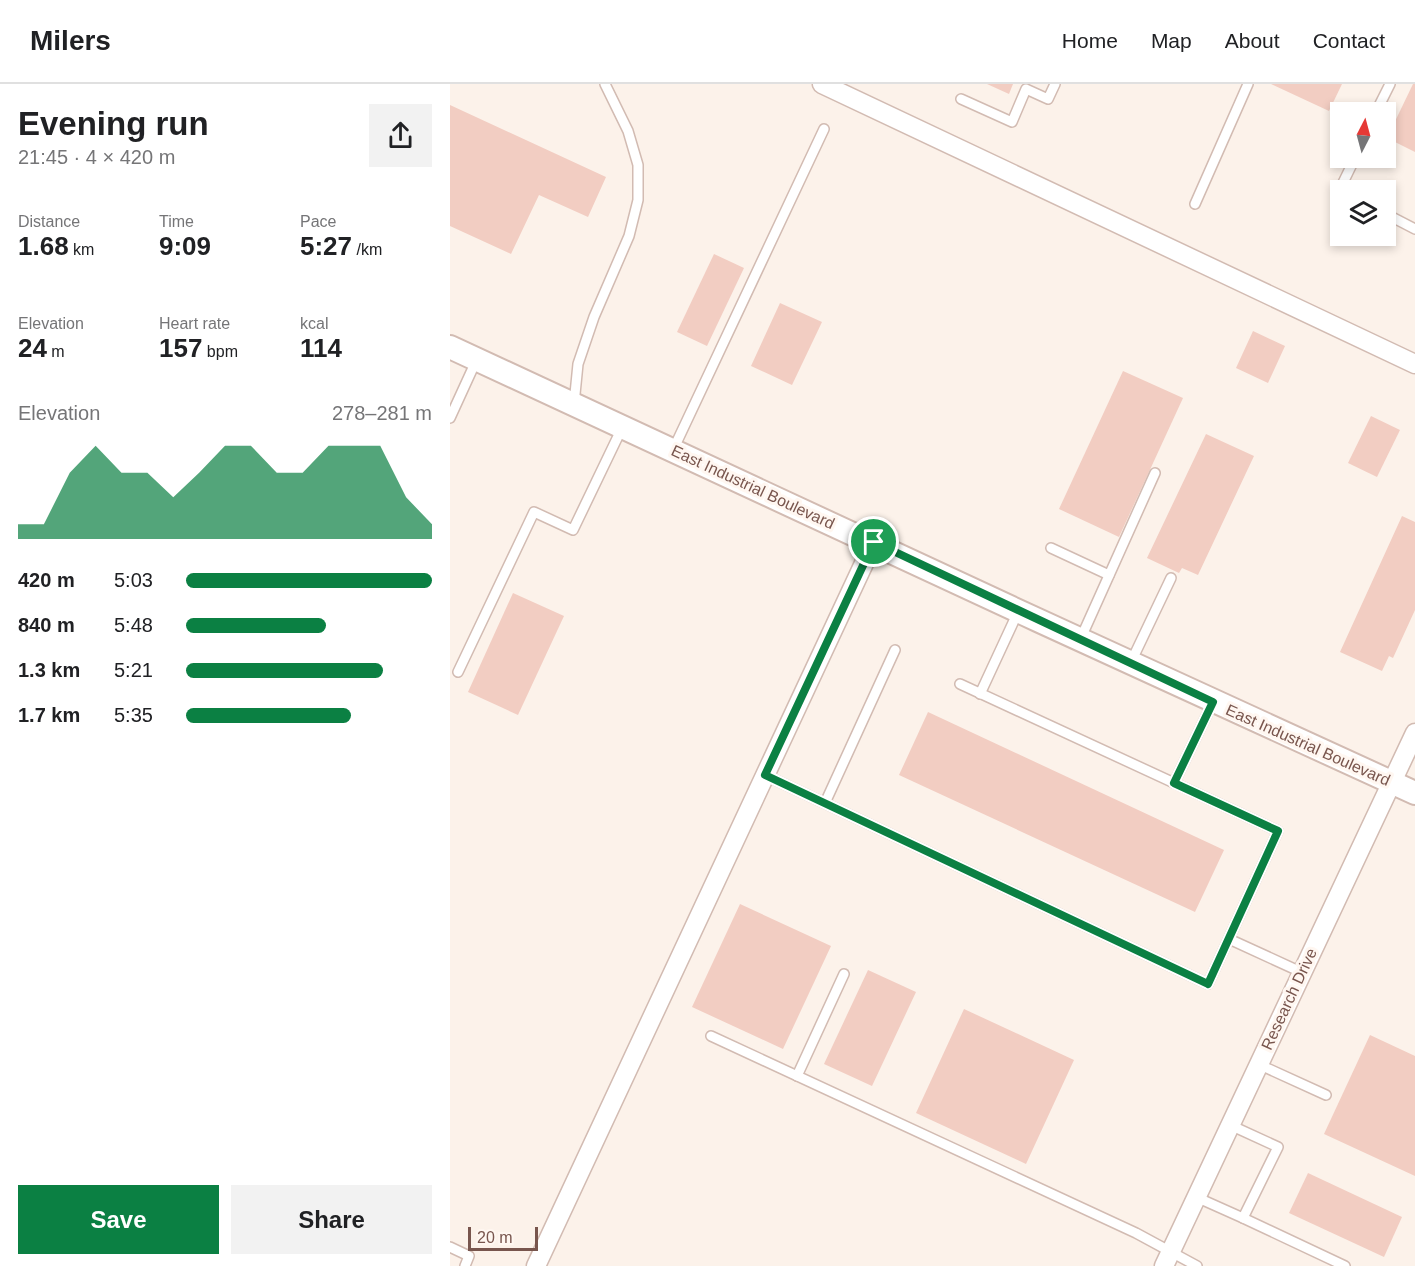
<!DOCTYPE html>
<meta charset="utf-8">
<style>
body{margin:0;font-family:Arial,sans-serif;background:#f2f2f2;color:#202124;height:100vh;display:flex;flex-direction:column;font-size:22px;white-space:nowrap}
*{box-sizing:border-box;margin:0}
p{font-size:20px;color:#757577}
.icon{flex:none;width:33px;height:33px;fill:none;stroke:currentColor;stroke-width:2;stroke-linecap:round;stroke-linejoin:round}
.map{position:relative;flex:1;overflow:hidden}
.drawer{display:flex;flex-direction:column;background:#fff;width:450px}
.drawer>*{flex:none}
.needle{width:39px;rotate:6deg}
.buttons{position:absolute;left:880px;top:18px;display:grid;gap:12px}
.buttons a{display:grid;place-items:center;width:66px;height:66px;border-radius:0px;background:#fff;box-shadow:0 3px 9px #0003;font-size:30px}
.scale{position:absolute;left:18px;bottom:15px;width:70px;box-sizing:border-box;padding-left:6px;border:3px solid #78554d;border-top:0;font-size:16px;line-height:21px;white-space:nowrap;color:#78554d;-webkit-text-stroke:4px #fff7f1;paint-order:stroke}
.pin{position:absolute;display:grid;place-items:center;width:51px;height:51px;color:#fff;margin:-26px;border:3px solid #fff;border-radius:50%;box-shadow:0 2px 6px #0007}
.round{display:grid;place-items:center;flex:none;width:63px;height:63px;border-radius:0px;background:#f2f2f2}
.summary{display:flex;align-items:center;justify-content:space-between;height:102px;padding:0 18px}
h1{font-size:33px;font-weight:800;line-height:45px}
.metrics{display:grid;grid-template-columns:repeat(3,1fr);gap:9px;height:102px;padding:6px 18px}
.metrics div{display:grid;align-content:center}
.metrics b{font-size:26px;font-weight:800}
.metrics small{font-size:16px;font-weight:400}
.metrics p{font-size:16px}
.chart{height:168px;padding:12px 18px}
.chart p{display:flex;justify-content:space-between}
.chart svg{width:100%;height:108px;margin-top:6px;fill:#0b8043;opacity:.7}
.button{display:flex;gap:12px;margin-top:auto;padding:12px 18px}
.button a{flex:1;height:69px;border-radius:0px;background:#0b8043;color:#fff;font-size:24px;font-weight:800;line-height:69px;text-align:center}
.button a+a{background:#f2f2f2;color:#202124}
ul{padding:0 18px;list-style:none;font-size:20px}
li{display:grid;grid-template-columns:96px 72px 1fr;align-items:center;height:45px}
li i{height:15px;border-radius:8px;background:#0b8043}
header{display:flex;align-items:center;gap:36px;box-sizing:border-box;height:84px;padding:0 30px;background:#fff;border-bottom:2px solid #e0e0e0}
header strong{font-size:28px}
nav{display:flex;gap:33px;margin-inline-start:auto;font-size:21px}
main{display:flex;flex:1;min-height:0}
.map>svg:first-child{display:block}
</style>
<header>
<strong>Milers</strong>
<nav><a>Home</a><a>Map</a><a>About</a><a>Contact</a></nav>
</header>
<main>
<section class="drawer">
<div class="summary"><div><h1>Evening run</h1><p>21:45 · 4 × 420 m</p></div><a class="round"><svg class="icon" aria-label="share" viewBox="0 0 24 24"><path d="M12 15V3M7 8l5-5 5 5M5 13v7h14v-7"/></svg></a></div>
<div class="metrics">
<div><p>Distance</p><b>1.68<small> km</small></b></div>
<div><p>Time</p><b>9:09</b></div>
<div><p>Pace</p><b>5:27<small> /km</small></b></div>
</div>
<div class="metrics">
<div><p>Elevation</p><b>24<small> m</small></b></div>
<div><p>Heart rate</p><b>157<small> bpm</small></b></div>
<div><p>kcal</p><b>114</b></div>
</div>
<div class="chart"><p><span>Elevation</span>278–281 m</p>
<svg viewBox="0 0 160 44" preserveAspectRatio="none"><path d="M0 44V38L10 38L20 17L30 6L40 17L50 17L60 27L70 17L80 6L90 6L100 17L110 17L120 6L130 6L140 6L150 27L160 38V44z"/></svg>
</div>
<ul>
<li><b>420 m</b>5:03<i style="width:100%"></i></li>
<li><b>840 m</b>5:48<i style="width:57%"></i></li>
<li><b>1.3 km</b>5:21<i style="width:80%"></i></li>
<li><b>1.7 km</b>5:35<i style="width:67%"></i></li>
</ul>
<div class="button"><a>Save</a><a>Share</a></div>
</section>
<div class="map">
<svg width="965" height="1182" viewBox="0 0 965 1182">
<rect width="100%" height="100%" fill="#fcf2ea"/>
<!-- building -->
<g fill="#f2cdc2">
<path d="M 537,0 L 563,0 L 559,10 Z"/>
<path d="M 821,0 L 892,0 L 879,27 Z"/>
<path d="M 963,0 L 965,0 L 965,68 L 937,54 Z"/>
<path d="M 0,21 L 156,93 L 138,133 L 89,111 L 61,170 L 0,142 Z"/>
<path d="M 264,170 L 294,184 L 257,262 L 227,248 Z"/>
<path d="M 330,219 L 372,238 L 342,301 L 301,282 Z"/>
<path d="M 803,247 L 835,262 L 818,299 L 786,284 Z"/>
<path d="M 673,287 L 733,314 L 669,453 L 609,425 Z"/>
<path d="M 921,332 L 950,346 L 927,393 L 898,379 Z"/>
<path d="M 756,350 L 804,372 L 748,491 L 732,484 L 729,489 L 697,474 Z"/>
<path d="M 952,432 L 965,438 L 965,526 L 943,574 L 939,572 L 932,587 L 890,568 Z"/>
<path d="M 63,509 L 114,532 L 68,631 L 18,608 Z"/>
<path d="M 478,628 L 774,766 L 745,828 L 449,691 Z"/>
<path d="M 290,820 L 381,862 L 333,965 L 242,923 Z"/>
<path d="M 418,886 L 466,908 L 422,1002 L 374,980 Z"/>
<path d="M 514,925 L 624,976 L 576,1080 L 466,1029 Z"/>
<path d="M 920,951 L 965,972 L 965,1092 L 874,1050 Z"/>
<path d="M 858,1089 L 952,1133 L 934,1173 L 839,1129 Z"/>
</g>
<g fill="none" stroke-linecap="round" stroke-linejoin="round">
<defs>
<g id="service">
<path d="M 511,15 L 562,38 L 576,5 L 598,15 L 605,0"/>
<path d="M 926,28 L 940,0"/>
<path d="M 891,108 L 889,107 L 905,74"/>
<path d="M 745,120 L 798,0"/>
<path d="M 936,130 L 965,145"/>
<path d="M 124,320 L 128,280 L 144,233 L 179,152 L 188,116 L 188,81 L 178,47 L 155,0"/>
<path d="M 0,334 L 27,275"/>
<path d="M 223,366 L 374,45"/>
<path d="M 601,464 L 659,491"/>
<path d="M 630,556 L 705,389"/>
<path d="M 681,578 L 721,494"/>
<path d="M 8,588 L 84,428 L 123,446 L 172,344"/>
<path d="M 530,610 L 568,528"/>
<path d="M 315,691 L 758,900 L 828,747 L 510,600"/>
<path d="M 724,699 L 763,618"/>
<path d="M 375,719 L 445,566"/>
<path d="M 779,855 L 851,888"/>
<path d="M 261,952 L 686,1149 L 747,1182"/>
<path d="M 808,980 L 876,1011"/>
<path d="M 347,992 L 394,890"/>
<path d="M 746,1113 L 793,1134 L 828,1063 L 780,1041"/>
<path d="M 793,1134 L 895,1182"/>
<path d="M 0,1163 L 19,1172 L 15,1182"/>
</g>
<g id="minor">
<path d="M 372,0 L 965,280"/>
<path d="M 86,1182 L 424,458"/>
<path d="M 714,1182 L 965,649"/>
</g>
<path id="tertiary" d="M 0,263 C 322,412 642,563 965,709"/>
</defs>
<!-- service casing -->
<use href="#service" stroke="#d2bbb2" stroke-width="12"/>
<!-- minor casing -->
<use href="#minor" stroke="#d2bbb2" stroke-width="21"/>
<!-- tertiary casing -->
<use href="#tertiary" stroke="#d2bbb2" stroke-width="26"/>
<!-- service -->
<use href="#service" stroke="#fff" stroke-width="9"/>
<!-- minor -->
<use href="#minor" stroke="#fff" stroke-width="18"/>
<!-- tertiary -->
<use href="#tertiary" stroke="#fff" stroke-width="22"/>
</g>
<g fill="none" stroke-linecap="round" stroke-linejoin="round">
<defs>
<path id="route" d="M 424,458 L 763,618 L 724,699 L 828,747 L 758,900 L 315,691 Z"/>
</defs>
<!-- route casing -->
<use href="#route" stroke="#fff" stroke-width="12"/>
<!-- route -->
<use href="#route" stroke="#0b8043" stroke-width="8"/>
</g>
<g text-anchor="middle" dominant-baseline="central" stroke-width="6" stroke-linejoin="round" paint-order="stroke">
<!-- street labels -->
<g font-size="16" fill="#78554d" stroke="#fff7f1">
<text transform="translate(303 403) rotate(25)">East Industrial Boulevard</text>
<text transform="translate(858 661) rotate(24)">East Industrial Boulevard</text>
<text transform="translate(839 915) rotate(-65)">Research Drive</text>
</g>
</g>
</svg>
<div class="buttons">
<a><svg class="needle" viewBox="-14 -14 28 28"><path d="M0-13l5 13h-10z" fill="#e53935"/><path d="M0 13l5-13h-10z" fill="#757577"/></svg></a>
<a><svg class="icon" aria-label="layers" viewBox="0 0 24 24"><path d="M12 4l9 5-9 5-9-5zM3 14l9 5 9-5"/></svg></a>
</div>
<div class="scale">20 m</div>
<div class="pin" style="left:424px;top:458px;background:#1e9e55"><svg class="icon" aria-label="arrive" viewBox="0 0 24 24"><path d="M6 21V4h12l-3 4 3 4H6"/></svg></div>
</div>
</main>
